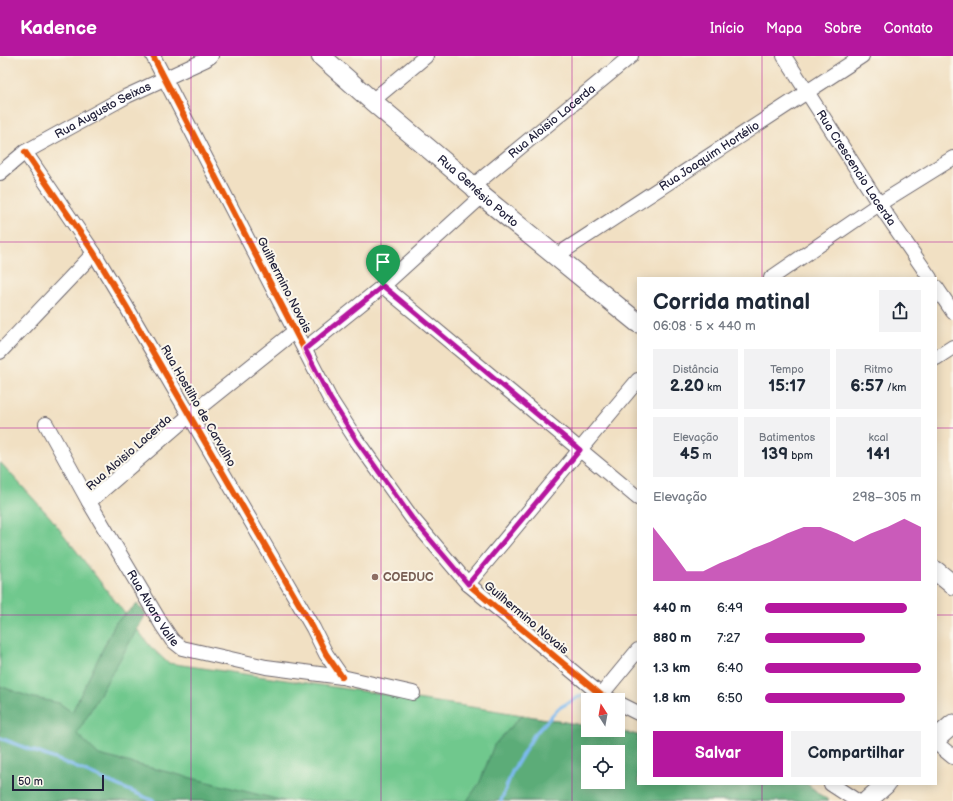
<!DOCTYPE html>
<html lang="pt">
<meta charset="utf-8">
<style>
body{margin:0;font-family:"Balsamiq Sans",sans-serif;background:#f2f2f3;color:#1f2937;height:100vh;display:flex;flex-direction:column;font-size:15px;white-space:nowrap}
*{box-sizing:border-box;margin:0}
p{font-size:13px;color:#747a83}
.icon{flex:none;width:22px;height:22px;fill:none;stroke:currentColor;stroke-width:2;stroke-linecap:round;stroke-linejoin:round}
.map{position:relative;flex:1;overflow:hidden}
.side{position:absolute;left:637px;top:221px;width:300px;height:508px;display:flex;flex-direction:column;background:#fff;border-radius:0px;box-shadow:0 2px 10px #0003}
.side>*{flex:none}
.needle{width:26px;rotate:349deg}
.buttons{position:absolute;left:581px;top:637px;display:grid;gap:8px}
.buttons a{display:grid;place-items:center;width:44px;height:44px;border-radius:0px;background:#fff;box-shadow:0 2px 10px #0003;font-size:20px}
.scale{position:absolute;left:12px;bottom:10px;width:92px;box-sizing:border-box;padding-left:4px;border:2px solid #22223b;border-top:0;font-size:11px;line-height:14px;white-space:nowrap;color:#22223b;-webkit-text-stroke:3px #fbf7ec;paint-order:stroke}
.pin{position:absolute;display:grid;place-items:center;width:34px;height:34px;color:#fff;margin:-41px -17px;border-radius:50% 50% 50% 0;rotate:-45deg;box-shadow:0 0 4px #0007}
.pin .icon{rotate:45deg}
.round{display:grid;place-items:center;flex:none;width:42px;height:42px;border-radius:0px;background:#f2f2f3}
.overview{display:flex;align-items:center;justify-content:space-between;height:68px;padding:0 16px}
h1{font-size:22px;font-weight:800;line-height:30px}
.stats{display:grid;grid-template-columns:repeat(3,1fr);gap:6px;height:68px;padding:4px 16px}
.stats div{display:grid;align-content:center;border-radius:0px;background:#f2f2f3;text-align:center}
.stats b{font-size:17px;font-weight:800}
.stats small{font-size:11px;font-weight:400}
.stats p{font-size:11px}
.chart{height:112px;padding:8px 16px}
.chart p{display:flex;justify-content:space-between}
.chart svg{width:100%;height:72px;margin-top:4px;fill:#b5179e;opacity:.7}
.button{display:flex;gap:8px;margin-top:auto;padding:8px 16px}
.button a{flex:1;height:46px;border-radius:0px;background:#b5179e;color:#fff;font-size:16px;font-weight:800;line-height:46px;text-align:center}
.button a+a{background:#f2f2f3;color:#1f2937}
ul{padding:0 16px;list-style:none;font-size:13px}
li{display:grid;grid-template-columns:64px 48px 1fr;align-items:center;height:30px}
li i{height:10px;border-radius:5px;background:#b5179e}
header{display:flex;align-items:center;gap:24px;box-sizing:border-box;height:56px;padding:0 20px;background:#b5179e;color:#fff}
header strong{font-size:19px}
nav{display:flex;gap:22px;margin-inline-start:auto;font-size:14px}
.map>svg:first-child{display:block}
</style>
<header>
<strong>Kadence</strong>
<nav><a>Início</a><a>Mapa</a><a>Sobre</a><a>Contato</a></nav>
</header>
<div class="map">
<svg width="953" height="745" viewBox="0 0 953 745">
<rect width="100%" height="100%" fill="#fbf7ec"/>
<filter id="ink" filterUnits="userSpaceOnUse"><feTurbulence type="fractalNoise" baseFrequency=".025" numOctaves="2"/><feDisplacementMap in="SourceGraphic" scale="8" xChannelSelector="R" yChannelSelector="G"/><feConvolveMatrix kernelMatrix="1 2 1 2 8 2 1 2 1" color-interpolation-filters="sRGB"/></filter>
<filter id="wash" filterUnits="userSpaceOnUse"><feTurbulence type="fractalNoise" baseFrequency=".012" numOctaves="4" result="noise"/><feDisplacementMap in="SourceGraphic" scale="16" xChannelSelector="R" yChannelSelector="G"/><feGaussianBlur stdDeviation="0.9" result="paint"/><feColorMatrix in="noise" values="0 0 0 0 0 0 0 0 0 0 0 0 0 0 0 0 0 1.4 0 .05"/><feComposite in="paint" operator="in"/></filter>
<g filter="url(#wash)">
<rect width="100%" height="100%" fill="#f1e0c3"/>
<!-- green -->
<path fill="#70c88d" stroke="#497564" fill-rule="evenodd" d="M 0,406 L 50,461 L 150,590 L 168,607 L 492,654 L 588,670 L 588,674 L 611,674 L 638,679 L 638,728 L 807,728 L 829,745 L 0,745 ZM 588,696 L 618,696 L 618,726 L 588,726 Z"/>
<!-- forest -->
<g fill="#5cac78" stroke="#3f675a" fill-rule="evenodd">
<path d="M 137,548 L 146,558 L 77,678 L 99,699 L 284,745 L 0,745 L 0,630 L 30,641 L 59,647 L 72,656 L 116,566 Z"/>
<path d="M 522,659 L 588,670 L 588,674 L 611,674 L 638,679 L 638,728 L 807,728 L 829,745 L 467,745 L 480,726 L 494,689 ZM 588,696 L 618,696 L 618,726 L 588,726 Z"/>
</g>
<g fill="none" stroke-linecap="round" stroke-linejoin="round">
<!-- stream -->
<g stroke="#7dbaf0" stroke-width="3.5">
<path d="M 0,682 L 68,708 L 154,745"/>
<path d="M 501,745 L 512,716 L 534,679 L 559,652 L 582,639"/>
</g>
</g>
</g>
<g filter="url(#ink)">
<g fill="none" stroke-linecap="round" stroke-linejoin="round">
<defs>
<g id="street">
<path d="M 153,0 L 330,343 L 357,385 L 412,462 L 468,528 L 601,639 L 611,644"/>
<path id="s1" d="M 784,0 L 879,148 L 930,222"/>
<path d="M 372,45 L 426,0"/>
<path d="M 25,96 L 94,197 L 126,250 L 313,572 L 326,598 L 342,621"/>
<path id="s2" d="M 0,117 L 25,96 L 127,40 L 205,4 L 211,0"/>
<path id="s3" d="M 473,130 L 631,0"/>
<path id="s4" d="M 556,200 L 862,0"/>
<path d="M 771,222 L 879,148 L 953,102"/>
<path d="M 383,230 L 638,442"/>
<path d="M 936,231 L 953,256"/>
<path d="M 305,293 L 383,230 L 482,140"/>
<path d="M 0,296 L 94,197"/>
<path d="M 936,302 L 953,291"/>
<path id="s5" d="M 46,368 L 89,446 L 162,569 L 172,584 L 182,592 L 266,611 L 342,621 L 413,637"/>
<path d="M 89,446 L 190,359 L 295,275"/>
<path d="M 468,528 L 638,324"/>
<path d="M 601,639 L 638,594"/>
<path d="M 618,647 L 638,657"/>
<path d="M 936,687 L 953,701"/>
<path d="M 831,728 L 857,745"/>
</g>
<g id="secondary">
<path id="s6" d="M 321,0 L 372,45 L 473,130 L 482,140 L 638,267"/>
<path d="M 936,515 L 953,529"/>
<path d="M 936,683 L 953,668"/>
<path d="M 867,745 L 886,728"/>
</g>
</defs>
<!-- street casing -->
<use href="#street" stroke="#6a646b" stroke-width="16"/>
<!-- secondary casing -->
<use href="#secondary" stroke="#6a646b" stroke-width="21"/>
<!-- street -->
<use href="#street" stroke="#fff" stroke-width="14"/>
<!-- secondary -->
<use href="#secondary" stroke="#fff" stroke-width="19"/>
<defs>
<g id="cycleway">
<path d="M 153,0 L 330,343 L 357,385 L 412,462 L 468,528 L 601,639 L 611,644"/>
<path d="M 25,96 L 94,197 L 126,250 L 313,572 L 326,598 L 342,621"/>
</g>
</defs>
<!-- cycleway casing -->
<use href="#cycleway" stroke="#fbf7ec" stroke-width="8"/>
<!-- cycleway -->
<use href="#cycleway" stroke="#e8590c" stroke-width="6"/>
</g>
</g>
<g fill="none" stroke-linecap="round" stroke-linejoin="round" filter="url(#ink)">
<defs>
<path id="route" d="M 383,230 L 580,394 L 468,528 L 412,462 L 357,385 L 330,342 L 305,293 Z"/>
</defs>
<!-- route casing -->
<use href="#route" stroke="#fff" stroke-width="8"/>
<!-- route -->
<use href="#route" stroke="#b5179e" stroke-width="5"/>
</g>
<!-- grid -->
<path fill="none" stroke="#b5179e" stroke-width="1" stroke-opacity="0.55" d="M 191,0 L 191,745M 381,0 L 381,745M 572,0 L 572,745M 762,0 L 762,222M 0,186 L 953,186M 0,372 L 638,372M 936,372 L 953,372M 0,559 L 638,559M 936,559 L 953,559M 762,728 L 762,745"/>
<!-- markers -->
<circle fill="#8d6e63" stroke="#fbf7ec" stroke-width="1.5" cx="375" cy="521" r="4"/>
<g text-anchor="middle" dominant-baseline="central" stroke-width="4" stroke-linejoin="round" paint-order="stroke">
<!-- street labels -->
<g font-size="12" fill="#22223b" stroke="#fbf7ec">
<text stroke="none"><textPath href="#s2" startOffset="121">Rua Augusto Seixas</textPath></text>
<text stroke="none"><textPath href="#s3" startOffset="102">Rua Aloisio Lacerda</textPath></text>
<text stroke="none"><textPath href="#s4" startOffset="183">Rua Joaquim Hortélio</textPath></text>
<text stroke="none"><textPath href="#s1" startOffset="133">Rua Crescencio Lacerda</textPath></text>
<text stroke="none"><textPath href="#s6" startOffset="207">Rua Genésio Porto</textPath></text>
<text transform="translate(284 229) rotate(63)">Guilhermino Novais</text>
<text transform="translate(198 350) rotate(60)">Rua Hostilho de Carvalho</text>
<text transform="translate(129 397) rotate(-41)">Rua Aloisio Lacerda</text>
<text stroke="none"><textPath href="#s5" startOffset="213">Rua Alvaro Valle</textPath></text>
<text transform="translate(526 562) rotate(40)">Guilhermino Novais</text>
</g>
<!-- education labels -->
<g font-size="12" font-weight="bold" fill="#785e54" stroke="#fbf7ec" text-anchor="start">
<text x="383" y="521">COEDUC</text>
</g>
</g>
</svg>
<div class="buttons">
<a><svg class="needle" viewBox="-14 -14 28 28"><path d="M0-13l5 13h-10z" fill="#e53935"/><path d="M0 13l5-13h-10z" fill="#747a83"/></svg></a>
<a><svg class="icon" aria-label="locate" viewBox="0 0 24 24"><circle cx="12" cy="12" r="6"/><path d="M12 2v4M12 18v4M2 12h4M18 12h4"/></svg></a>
</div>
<div class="scale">50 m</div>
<div class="pin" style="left:383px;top:230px;background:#1e9e55"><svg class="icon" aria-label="arrive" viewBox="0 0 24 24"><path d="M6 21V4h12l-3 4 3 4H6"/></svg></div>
<section class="side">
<div class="overview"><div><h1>Corrida matinal</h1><p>06:08 · 5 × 440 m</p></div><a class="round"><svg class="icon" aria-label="share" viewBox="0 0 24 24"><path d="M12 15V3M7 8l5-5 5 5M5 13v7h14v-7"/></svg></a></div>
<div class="stats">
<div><p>Distância</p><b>2.20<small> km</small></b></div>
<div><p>Tempo</p><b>15:17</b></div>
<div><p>Ritmo</p><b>6:57<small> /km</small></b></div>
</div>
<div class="stats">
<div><p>Elevação</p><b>45<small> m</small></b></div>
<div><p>Batimentos</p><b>139<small> bpm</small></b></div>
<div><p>kcal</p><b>141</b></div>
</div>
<div class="chart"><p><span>Elevação</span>298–305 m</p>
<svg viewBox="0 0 160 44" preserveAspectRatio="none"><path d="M0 44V11L10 24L20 38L30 38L40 33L50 29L60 24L70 20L80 15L90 11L100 11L110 15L120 20L130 15L140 11L150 6L160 11V44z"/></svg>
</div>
<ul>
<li><b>440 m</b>6:49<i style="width:91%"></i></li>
<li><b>880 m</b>7:27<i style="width:64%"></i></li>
<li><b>1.3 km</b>6:40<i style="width:100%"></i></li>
<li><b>1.8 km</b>6:50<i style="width:90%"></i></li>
</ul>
<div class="button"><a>Salvar</a><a>Compartilhar</a></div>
</section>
</div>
